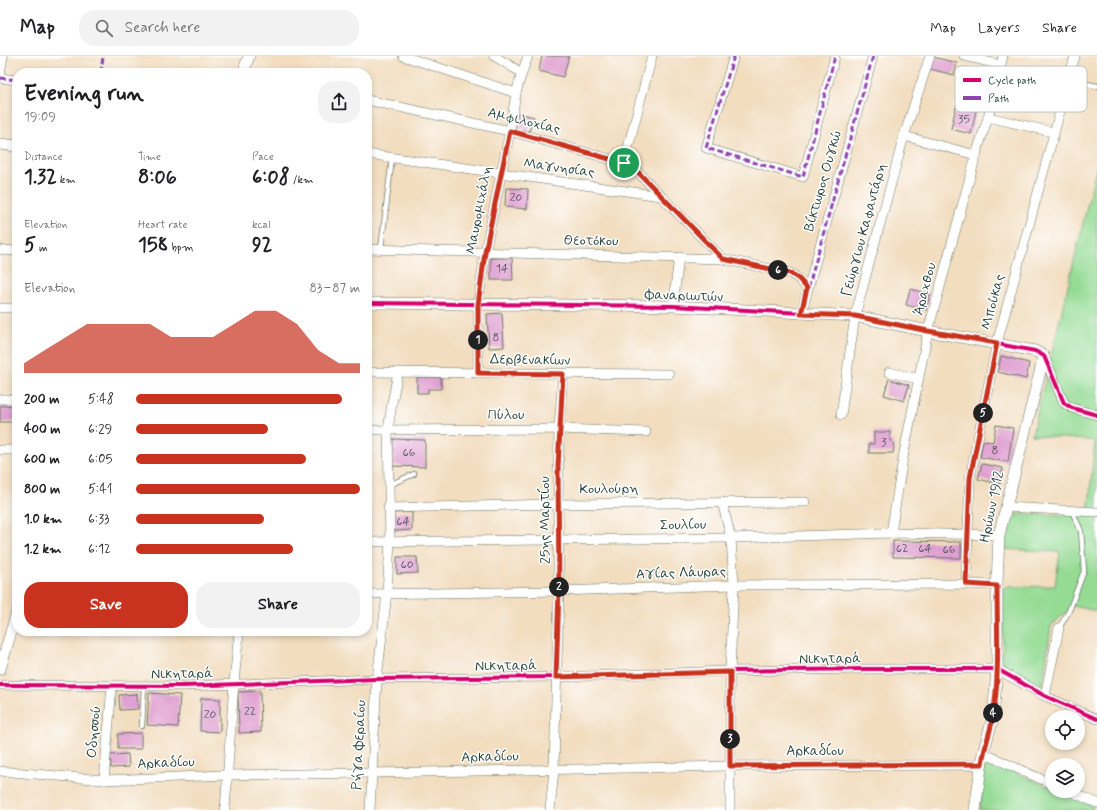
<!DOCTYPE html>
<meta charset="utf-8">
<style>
body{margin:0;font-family:Mynerve,sans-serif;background:#f2f2f2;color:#202124;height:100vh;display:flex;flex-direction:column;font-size:15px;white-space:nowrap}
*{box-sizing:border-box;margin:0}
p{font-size:13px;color:#757577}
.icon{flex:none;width:22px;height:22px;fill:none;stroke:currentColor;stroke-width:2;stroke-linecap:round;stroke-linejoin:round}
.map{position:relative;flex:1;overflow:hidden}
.panel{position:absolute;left:12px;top:12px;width:360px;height:568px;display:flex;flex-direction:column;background:#fff;border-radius:16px;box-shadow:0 2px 6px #0003}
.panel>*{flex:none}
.fabs{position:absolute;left:1045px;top:654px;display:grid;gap:8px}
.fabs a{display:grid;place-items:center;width:40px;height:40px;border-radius:50%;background:#fff;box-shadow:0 2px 6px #0003;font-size:20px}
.pin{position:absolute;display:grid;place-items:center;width:34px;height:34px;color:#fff;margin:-17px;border:2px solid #fff;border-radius:50%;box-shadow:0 1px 4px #0007}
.km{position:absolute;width:20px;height:20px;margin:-10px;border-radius:50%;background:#222;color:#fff;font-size:11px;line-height:20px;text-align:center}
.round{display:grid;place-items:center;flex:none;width:42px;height:42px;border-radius:16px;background:#f2f2f2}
.head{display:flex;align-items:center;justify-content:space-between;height:68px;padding:0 12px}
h1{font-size:22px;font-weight:700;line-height:30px}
.stats{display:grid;grid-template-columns:repeat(3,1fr);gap:6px;height:68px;padding:4px 12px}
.stats div{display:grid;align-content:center}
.stats b{font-size:20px;font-weight:700}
.stats small{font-size:11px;font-weight:400}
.stats p{font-size:11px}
.chart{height:112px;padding:8px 12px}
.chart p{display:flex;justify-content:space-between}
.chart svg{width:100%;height:72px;margin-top:4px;fill:#c8321e;opacity:.7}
.button{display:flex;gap:8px;margin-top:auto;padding:8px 12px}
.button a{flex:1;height:46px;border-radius:16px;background:#c8321e;color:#fff;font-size:16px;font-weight:700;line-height:46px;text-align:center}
.button a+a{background:#f2f2f2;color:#202124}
ul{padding:0 12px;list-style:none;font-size:13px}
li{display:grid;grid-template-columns:64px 48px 1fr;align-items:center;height:30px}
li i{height:10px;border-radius:5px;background:#c8321e}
header{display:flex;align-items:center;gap:24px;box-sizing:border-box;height:56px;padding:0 20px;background:#fff;border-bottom:1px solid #e0e0e0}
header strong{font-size:19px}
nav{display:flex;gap:22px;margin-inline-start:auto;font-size:14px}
.search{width:280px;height:36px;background:#f2f2f2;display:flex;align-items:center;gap:10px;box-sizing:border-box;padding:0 14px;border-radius:16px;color:#757577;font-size:15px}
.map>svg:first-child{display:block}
</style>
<header>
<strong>Map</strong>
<div class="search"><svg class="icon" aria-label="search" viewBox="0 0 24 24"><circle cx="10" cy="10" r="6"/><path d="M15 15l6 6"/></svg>Search here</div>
<nav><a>Map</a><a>Layers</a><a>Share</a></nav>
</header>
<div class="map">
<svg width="1097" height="754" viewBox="0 0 1097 754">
<rect width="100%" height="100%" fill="#fff"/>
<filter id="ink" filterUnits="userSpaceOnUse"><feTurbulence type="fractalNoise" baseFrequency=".025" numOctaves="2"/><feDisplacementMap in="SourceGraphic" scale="8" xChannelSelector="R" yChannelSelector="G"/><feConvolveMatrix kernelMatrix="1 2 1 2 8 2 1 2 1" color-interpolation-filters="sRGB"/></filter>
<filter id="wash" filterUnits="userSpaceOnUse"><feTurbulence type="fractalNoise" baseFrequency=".012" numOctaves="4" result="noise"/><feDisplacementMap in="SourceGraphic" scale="16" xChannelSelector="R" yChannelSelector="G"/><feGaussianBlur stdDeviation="0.9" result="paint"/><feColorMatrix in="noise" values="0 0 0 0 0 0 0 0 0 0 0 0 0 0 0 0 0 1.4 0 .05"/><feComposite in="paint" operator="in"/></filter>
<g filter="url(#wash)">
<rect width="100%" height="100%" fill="#f2ddbf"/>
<!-- green -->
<g fill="#95db94" stroke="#5a8c64">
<path d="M 1097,109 L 1097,555 L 1073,550 L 1051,570 L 1042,634 L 1002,610 L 1004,531 L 1055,530 L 1060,496 L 1003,493 L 1009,458 L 1088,459 L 1095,385 L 1032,379 Z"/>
<path d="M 985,704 L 1052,732 L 1052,735 L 1059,735 L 1093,750 L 1092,754 L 980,754 Z"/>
</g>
<g id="blocks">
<!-- building -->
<g fill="#df9ed0">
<path d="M 542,0 L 569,0 L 563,21 L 539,15 Z"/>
<path d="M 933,1 L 957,7 L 954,19 L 930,13 Z"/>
<path d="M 956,51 L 976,55 L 971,78 L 951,73 Z"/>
<path d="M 518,57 L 534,61 L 529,76 L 513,71 Z"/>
<path d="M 506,132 L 528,133 L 527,153 L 505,151 Z"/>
<path d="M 491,202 L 512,202 L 513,224 L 491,224 Z"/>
<path d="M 910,233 L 930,238 L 926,254 L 906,249 Z"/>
<path d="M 502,257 L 504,291 L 489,292 L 487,258 Z"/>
<path d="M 1001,300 L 1029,307 L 1026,323 L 998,316 Z"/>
<path d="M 417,321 L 441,321 L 441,333 L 428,333 L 428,337 L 417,337 Z"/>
<path d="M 889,323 L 909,329 L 904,345 L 884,339 Z"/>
<path d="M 17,349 L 17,366 L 0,366 L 0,350 Z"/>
<path d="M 996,369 L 1013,372 L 1008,406 L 980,401 L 983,385 L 993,386 Z"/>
<path d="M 874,376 L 890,376 L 890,385 L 892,385 L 894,391 L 893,397 L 869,397 L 869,388 L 874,388 Z"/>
<path d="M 393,383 L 425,384 L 425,411 L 392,410 Z"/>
<path d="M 982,408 L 1003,412 L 1000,428 L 978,423 Z"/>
<path d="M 412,456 L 412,474 L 394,475 L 393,457 Z"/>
<path d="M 893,485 L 961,486 L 961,502 L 893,501 Z"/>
<path d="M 397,501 L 417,501 L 418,517 L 397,518 Z"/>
<path d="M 260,635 L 261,676 L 239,677 L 238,636 Z"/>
<path d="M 149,637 L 180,639 L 178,671 L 147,669 Z"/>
<path d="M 137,638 L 138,653 L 120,654 L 119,639 Z"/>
<path d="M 201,642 L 220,643 L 220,676 L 200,675 Z"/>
<path d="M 141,677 L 141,693 L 118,693 L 118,678 Z"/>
<path d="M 128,698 L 129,711 L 111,712 L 110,699 Z"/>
</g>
</g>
</g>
<g filter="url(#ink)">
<use href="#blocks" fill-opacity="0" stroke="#697565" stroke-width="1"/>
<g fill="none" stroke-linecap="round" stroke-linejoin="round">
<defs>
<g id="service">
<path d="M 1068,24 L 1097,30"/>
<path d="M 381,193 L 392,102"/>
<path d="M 389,429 L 414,418"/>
<path d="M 1059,572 L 1069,555 L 1084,515 L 1081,475 L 1072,455"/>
<path d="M 142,670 L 144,630"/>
</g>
<g id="minor">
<path d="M 403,0 L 516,37"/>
<path d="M 494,0 L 522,17"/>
<path d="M 734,0 L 706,92 L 803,121 L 835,0"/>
<path d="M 964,0 L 1001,9"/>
<path d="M 0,18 L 3,0"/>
<path d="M 0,22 L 17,24"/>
<path d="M 367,44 L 510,75 L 624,107 L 635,113 L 661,140"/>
<path d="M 988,61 L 1053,76"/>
<path d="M 904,80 L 976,99"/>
<path d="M 367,98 L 661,140 L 723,203"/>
<path d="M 624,107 L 652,0"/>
<path d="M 367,193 L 723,203 L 790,217 L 799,223 L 807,232"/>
<path d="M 0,194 L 17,195"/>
<path d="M 673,250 L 679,201"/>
<path d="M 0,252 L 17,252"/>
<path d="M 801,258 L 873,0"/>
<path d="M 1044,300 L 1064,347 L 1072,352 L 1097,359"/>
<path d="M 367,316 L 669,318"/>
<path d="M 889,316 L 919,323"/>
<path d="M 478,317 L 478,249 L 485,196 L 510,75 L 516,37 L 522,17 L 528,0"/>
<path d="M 0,343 L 17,343"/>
<path d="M 841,359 L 855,260 L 904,80 L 930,0"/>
<path d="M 367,374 L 559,373 L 646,376"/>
<path d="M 0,394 L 17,394"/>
<path d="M 722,446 L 731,482 L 734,529 L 730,615 L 730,754"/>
<path d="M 1006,451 L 1097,456"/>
<path d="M 388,452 L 558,448 L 805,446"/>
<path d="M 891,477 L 903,402 L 928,275 L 976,99 L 988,61 L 1003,0"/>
<path d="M 367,486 L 731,482 L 891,477 L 999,479"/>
<path d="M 966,528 L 970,422 L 997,287 L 1075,0"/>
<path d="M 367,538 L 559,535 L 734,529 L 966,528 L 997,529"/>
<path d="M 0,629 L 183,630 L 377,623 L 557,621 L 730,615 L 867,613 L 997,613 L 1045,640 L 1097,663"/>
<path d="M 1045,640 L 1059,572"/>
<path d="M 983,697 L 1052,728"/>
<path d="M 0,715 L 104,724 L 227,719 L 372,717 L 730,710 L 982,709"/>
<path d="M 104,724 L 112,630"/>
<path d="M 1069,735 L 1097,747"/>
<path d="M 225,754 L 234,627 L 239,575"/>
<path d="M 370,754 L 377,623 L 387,537 L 390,486 L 388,374 L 392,347 L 398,316"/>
<path d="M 550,754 L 554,714 L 559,535 L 558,448 L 559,373 L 563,318"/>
</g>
<g id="tertiary">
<path d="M 243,17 L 249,0"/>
<path d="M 0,88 L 17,90"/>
<path d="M 367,247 L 673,250 L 855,260 L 928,275 L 1035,295 L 1044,300 L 999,479 L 997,529 L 997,613 L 993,662 L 983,697 L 975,754"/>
<path d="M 0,613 L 17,556"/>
</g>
</defs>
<!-- service casing -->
<use href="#service" stroke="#697565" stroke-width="6"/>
<!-- minor casing -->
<use href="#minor" stroke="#697565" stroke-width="10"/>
<!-- tertiary casing -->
<use href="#tertiary" stroke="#697565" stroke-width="12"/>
<!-- service -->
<use href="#service" stroke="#fff" stroke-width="4.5"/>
<!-- minor -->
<use href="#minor" stroke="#fff" stroke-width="9"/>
<!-- tertiary -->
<use href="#tertiary" stroke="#fff" stroke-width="11"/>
<!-- quiet -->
<g stroke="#8e44ad" stroke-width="3" stroke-dasharray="6 3" stroke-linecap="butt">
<path d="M 734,0 L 706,92 L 803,121 L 835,0"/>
<path d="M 101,17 L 103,0"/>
<path d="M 0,22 L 17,24"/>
<path d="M 801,258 L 873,0"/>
</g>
<defs>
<g id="cycleway">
<path d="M 367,247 L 673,250 L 855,260 L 928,275 L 1035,295 L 1044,300 L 1064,347 L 1072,352 L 1097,359"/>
<path d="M 0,629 L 183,630 L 377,623 L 557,621 L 730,615 L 867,613 L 997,613 L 1045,640 L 1097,663"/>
</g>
</defs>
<!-- cycleway casing -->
<use href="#cycleway" stroke="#fff" stroke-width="6"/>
<!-- cycleway -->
<use href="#cycleway" stroke="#d6006c" stroke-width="4"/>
</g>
</g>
<g fill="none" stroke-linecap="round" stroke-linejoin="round" filter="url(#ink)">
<defs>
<path id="route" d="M 510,75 L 624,107 L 635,113 L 723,203 L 790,217 L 799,223 L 807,232 L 801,258 L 855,260 L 928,275 L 997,287 L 970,422 L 966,528 L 997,530 C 997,573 1000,618 993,661 C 990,677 984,692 982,708 L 730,710 L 730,616 L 556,621 L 559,535 L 558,410 L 563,318 L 478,317 L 478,249 L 485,196 Z"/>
</defs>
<!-- route casing -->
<use href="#route" stroke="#fff" stroke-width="8"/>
<!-- route -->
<use href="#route" stroke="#c8321e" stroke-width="5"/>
</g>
<g text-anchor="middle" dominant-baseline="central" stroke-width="3" stroke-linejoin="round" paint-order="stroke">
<!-- number labels -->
<g font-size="12" fill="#4f555b">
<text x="964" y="64">35</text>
<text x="516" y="142">20</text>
<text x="502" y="213">14</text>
<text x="496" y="282">8</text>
<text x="884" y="387">3</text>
<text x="995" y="395">8</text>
<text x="409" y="397">66</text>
<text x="403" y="466">64</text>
<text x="902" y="493">62</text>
<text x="925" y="493">64</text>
<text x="949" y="494">66</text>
<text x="407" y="509">60</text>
<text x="250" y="656">22</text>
<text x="210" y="659">20</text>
</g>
<!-- street labels -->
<g font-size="14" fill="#1f3d34" stroke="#fff">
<text transform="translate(524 65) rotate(14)">Αμφιλοχίας</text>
<text transform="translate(559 112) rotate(8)">Μαγνησίας</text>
<text transform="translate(823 125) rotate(-74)">Βίκτωρος Ουγκώ</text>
<text transform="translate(479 154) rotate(-79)">Μαυρομιχάλη</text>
<text transform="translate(864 174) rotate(-75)">Γεώργιου Καφαντάρη</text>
<text transform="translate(591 185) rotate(1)">Θεοτόκου</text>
<text transform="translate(925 233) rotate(-75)">Άραχθου</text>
<text transform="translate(684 240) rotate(2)">Φαναριωτών</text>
<text transform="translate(993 246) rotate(-75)">Μπούκας</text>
<text transform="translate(530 304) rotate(1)">Δερβενακίων</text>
<text x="506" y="359">Πύλου</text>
<text transform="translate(609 433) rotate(-1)">Κουλούρη</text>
<text transform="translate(992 451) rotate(-78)">Ηρώων 1912</text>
<text transform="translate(545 464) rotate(-90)">25ης Μαρτίου</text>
<text transform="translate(683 469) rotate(-1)">Σουλίου</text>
<text transform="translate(681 517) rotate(-2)">Αγίας Λάυρας</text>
<text transform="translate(830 603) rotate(-1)">Νικηταρά</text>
<text transform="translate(506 610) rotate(-1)">Νικηταρά</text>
<text transform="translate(182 618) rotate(-1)">Νικηταρά</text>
<text transform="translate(94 676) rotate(-85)">Οδησσού</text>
<text transform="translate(359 689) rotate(-87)">Ρήγα Φεραίου</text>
<text x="815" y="695">Αρκαδίου</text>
<text transform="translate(490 701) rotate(-1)">Αρκαδίου</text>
<text transform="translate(166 707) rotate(-2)">Αρκαδίου</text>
</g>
</g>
<!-- legend -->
<rect x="955" y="10" width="132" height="46" rx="6" fill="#fff" stroke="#bcc5c2" stroke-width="1"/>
<rect x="963" y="22" width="18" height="4" fill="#d6006c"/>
<rect x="963" y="40" width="18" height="4" fill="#8e44ad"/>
<g font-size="11" fill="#1f3d34">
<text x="988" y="28">Cycle path</text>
<text x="988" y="46">Path</text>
</g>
</svg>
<div class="fabs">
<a><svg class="icon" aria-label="locate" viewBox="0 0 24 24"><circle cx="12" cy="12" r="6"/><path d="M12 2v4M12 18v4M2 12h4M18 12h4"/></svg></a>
<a><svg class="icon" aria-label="layers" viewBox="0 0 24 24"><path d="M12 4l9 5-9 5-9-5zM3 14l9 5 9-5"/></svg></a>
</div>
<div class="pin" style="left:624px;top:107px;background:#1e9e55"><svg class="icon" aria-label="arrive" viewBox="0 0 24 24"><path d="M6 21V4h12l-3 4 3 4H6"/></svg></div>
<b class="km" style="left:478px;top:284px">1</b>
<b class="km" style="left:559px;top:531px">2</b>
<b class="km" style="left:730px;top:683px">3</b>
<b class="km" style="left:993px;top:657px">4</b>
<b class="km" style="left:983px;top:357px">5</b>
<b class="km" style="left:778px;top:214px">6</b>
<section class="panel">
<div class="head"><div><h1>Evening run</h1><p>19:09</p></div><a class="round"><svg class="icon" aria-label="share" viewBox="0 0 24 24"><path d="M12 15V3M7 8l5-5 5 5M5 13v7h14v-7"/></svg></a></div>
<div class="stats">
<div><p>Distance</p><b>1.32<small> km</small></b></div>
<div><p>Time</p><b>8:06</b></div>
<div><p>Pace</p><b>6:08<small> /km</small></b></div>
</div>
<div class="stats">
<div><p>Elevation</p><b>5<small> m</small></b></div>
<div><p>Heart rate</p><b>158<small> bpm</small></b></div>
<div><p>kcal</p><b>92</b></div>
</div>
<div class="chart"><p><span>Elevation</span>83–87 m</p>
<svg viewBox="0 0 160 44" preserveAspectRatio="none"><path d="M0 44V38L10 30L20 22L30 14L40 14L50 14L60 14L70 22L80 22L90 22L100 14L110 6L120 6L130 14L140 30L150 38L160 38V44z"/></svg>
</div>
<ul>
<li><b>200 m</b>5:48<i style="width:92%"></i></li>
<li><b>400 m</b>6:29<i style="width:59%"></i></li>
<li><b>600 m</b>6:05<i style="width:76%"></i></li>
<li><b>800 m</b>5:41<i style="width:100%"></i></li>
<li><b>1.0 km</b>6:33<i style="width:57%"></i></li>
<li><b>1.2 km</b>6:12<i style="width:70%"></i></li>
</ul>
<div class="button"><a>Save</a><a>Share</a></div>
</section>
</div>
